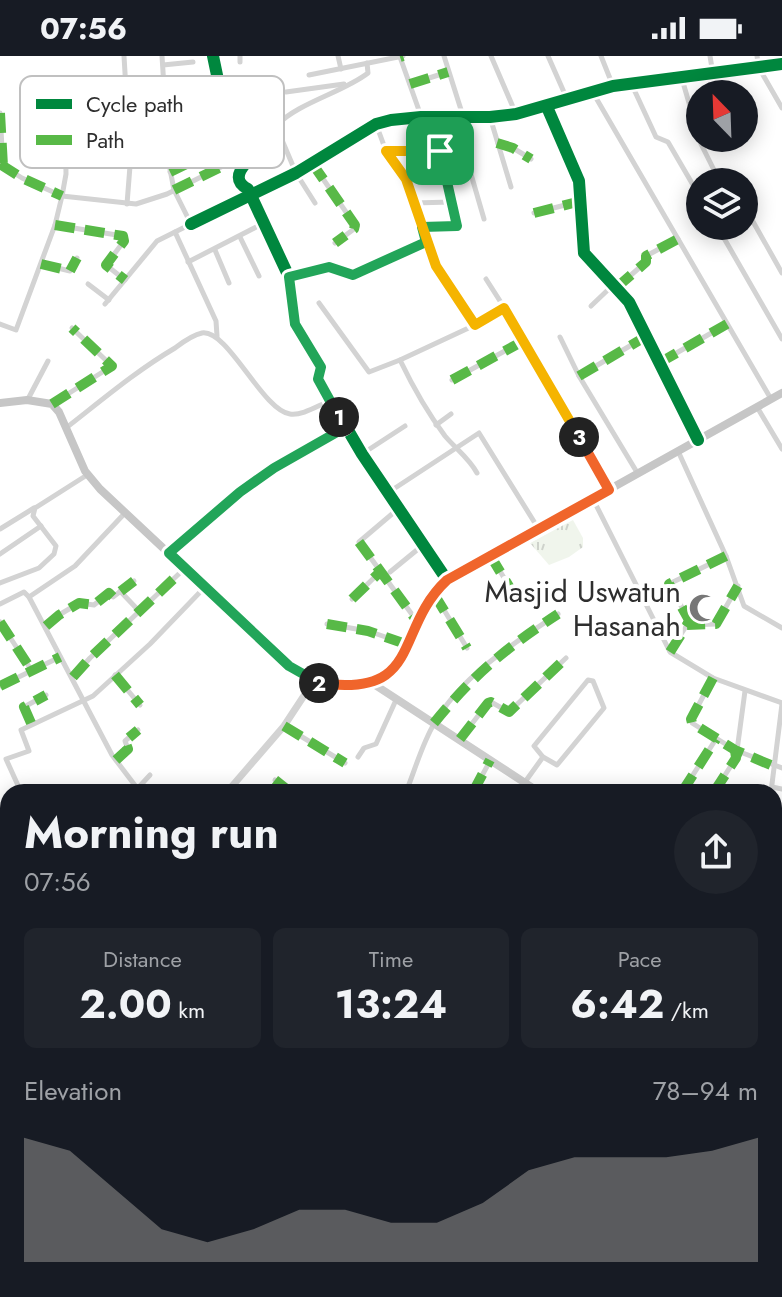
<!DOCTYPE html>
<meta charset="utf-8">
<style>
body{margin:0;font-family:Jost,sans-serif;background:#20242c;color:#f1f3f6;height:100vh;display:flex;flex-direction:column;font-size:30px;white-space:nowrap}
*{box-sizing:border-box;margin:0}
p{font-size:26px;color:#9ea1a6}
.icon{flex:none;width:44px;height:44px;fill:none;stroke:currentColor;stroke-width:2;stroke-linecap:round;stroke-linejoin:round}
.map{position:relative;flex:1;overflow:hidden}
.drawer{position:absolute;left:0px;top:728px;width:782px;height:514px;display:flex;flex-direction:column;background:#171b24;border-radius:24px 24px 0 0;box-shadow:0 4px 20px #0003}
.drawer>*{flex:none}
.needle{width:52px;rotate:337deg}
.controls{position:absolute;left:686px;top:24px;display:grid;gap:16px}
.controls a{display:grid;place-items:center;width:72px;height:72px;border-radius:50%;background:#171b24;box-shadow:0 4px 20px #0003;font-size:40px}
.pin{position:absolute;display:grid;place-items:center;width:68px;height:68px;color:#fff;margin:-34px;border-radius:16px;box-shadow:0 4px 12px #0006}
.km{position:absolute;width:40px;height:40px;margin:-20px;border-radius:50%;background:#222;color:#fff;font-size:22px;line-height:40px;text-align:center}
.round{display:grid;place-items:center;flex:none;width:84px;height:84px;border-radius:42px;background:#20242c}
.summary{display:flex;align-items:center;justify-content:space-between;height:136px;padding:0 24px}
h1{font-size:44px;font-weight:700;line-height:60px}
.metrics{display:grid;grid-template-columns:repeat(3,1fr);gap:12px;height:136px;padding:8px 24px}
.metrics div{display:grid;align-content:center;border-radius:12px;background:#20242c;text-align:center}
.metrics b{font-size:40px;font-weight:700}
.metrics small{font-size:22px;font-weight:400}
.metrics p{font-size:22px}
.chart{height:224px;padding:16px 24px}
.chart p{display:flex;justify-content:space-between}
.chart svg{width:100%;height:144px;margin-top:8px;fill:#777;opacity:.7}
.status{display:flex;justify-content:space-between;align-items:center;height:56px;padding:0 40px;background:#171b24;direction:ltr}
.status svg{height:22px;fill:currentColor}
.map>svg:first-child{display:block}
</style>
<div class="status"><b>07:56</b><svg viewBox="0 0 49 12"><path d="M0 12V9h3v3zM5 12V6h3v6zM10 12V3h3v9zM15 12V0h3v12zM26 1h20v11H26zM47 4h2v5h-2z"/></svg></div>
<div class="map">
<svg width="782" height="1241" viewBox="0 0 782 1241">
<defs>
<pattern id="forest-firs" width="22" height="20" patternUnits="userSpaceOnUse" patternTransform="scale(2)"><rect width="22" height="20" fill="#f0f5ec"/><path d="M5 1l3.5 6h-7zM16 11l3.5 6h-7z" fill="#ced2cb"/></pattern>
<pattern id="park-tufts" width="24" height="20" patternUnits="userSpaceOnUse" patternTransform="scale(2)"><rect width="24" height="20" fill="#f0f5ec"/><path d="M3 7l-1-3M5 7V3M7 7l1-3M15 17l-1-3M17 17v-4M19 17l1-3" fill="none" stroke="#ced2cb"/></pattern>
</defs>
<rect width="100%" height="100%" fill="#fff"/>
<!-- forest -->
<path fill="url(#forest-firs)" d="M 588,1234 L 708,1234 L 716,1238 L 716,1241 L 588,1241 Z"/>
<!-- park -->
<path fill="url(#park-tufts)" d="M 573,464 L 583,482 L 583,491 L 569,501 L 549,509 L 530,487 Z"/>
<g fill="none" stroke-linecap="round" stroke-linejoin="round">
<!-- minor -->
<g stroke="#d3d3d3" stroke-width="5">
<path d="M 124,0 L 128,67 L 133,72 L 127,148"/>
<path d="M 213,0 L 227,67 L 246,107 C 237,117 235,126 248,133 L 289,221 L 297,274 L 321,311 L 318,323 L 362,398 L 447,523"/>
<path d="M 240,0 L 240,6"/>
<path d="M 338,0 L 341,13"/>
<path d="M 444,0 L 463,60"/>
<path d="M 491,0 L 516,58"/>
<path d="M 548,0 L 567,43"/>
<path d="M 601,0 L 613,30"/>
<path d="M 710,0 L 713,18"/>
<path d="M 757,0 L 759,12 L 782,52"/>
<path d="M 400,1 L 421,60"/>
<path d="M 163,9 L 193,6"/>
<path d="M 309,19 L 403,0"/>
<path d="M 709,19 L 714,38"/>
<path d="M 682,23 L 701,88 L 720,126"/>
<path d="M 631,27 L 656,81 L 668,86 L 700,141"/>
<path d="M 410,28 L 448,16"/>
<path d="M 592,35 L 771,343"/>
<path d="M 286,36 L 344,28"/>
<path d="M 166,38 L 203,34"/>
<path d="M 547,51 L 579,125 L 584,197 L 629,246 L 698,383"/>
<path d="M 0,57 L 3,109"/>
<path d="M 490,61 L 511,131"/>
<path d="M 168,67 L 210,64"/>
<path d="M 376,68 L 386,95 L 406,123 L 436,210 L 475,269 L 504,252"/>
<path d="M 133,72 L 149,71"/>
<path d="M 498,87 L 513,92 L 531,103"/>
<path d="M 387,95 L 464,94 L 484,163"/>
<path d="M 426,95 L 426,62"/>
<path d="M 168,97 L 211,95"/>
<path d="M 312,107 L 355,169 L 354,173 L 335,187"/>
<path d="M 0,108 L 22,122 L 62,140 L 136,148 L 167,138 L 243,100"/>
<path d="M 170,116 L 236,84"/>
<path d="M 406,123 L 444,121"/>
<path d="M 315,147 L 296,117 L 276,70 C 297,47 344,36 368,17 L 367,7"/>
<path d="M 414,147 L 451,146"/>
<path d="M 744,155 L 751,162 L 782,217"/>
<path d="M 534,157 L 581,145"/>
<path d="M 191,168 L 296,117 L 376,68 L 391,64 L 421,61 L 490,61 L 516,58 L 613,30 L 782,8"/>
<path d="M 55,169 L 123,180 L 124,185 L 106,209 L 125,224"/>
<path d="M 717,170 L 782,283"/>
<path d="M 422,171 L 453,171 L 458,169 L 440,95"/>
<path d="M 175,176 L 216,265 L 217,280"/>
<path d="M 240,181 L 259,220"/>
<path d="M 215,194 L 229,227"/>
<path d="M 188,206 L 264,167"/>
<path d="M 41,208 L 70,215 L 77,202"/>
<path d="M 289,221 L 329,211 L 353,219 L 426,186"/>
<path d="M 486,223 L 525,284 L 608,433"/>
<path d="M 88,228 L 109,244"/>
<path d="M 616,232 L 646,206 L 646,200 L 678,183"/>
<path d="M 319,247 L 369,316 L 400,304"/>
<path d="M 105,248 L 157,185 L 191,168 L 174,134 L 169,108 L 162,0"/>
<path d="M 591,250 L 613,229"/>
<path d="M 0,268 L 16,274 L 55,169 L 62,140 L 66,118 L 65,41"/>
<path d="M 475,269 L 400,304 C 413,331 427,356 445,380 C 456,393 469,402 477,417"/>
<path d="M 560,281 L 579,320 L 638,418"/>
<path d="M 659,307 L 727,268"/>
<path d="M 579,320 L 645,281"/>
<path d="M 452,324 L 525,284"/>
<path d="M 28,343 L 48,305"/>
<path d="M 52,348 L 112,310 L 72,272"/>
<path d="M 757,351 L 782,393"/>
<path d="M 436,369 L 451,358"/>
<path d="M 66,372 C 102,344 136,315 175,292 C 183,286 192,279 202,277 C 228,273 262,354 290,358 C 302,360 319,349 330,345"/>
<path d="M 678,395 L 726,500 L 744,550 L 782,572"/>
<path d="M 362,398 L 405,370"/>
<path d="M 389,436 L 479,377 L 538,472"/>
<path d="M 593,443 L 670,596 L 713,622 L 782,647"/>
<path d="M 399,452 L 359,486 L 419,568"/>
<path d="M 125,457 L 75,510 L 29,541 L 112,699 L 140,736"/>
<path d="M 0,473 L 34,452"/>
<path d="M 169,497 L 240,436 L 274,412 L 346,371"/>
<path d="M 0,498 L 41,470"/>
<path d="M 491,500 L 513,537"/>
<path d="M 390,516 L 423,489"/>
<path d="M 0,527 L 39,512 L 54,498 L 56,490 L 33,460 L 35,452 L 87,419"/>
<path d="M 120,535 L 140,556"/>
<path d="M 435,539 L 467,592"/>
<path d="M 352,543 L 380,516"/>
<path d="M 0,548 L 24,536 L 29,541"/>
<path d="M 0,566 L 32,615"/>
<path d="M 327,568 L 368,575 L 409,589"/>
<path d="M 687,569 L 689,564 L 669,528 L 726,500"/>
<path d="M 46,570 L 59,559 L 79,547 L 94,549 L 109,537 L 113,541 L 134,525"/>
<path d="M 670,595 L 687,569 L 716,568 L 738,530"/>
<path d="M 115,619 L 140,649"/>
<path d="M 73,621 L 90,602 L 184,513"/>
<path d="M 713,622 L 691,663 L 692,667 L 735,694 L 782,712"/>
<path d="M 588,624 L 593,625 L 604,652 L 557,709 L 543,701 L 534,690 Z"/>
<path d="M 0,630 L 60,601"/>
<path d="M 31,667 L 24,651 L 46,639"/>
<path d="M 284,670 L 345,707"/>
<path d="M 460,683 L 488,647 L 491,646 L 509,656 L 566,602"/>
<path d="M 358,701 L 364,692 L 376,688 L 396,644"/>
<path d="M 116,704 L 128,693 L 125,685 L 138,674"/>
<path d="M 275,724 L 290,736"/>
<path d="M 525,726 L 543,701"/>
<path d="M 772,731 L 782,733"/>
<path d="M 138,732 L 150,719"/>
<path d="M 21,736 L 6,703 L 29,695 L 21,674 L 93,640 L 150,588 L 204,532"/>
<path d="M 99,736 L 106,736"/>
<path d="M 406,736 C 415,714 422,688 434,668 C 461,620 514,587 558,558"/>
<path d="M 473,736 L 490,705"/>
<path d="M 682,736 L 716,683"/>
<path d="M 714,736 L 736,702 L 745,635"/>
<path d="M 771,736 L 782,648"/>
<path d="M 774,775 L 782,777"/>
<path d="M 0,792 L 8,790"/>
<path d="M 774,852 L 782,831"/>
<path d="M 774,870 L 778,878 L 774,888"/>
<path d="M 0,881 L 8,882"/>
<path d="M 0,931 L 8,928"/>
<path d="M 8,1006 L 0,1027 L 8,1145"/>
<path d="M 774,1048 L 782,1047"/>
<path d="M 774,1086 L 774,1098"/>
<path d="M 774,1136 L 778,1135"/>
<path d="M 0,1176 L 8,1175"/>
<path d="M 774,1184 L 782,1182"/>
<path d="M 0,1216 L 10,1241"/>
<path d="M 39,1234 L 41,1241"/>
<path d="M 511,1234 L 511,1241"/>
<path d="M 585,1234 L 585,1241"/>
<path d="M 66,1237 L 68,1241"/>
<path d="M 156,1241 L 169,1234"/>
<path d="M 361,1241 L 380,1234"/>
<path d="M 440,1241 L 455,1234"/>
</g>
<!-- tertiary -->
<g stroke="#d3d3d3" stroke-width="7">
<path d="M 227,736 L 284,670 L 313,626"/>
<path d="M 392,1241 L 393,1234"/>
</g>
<!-- secondary -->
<g stroke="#ccc" stroke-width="8">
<path d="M 372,627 L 539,736"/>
<path d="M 774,827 L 782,829"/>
</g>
<!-- primary -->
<path stroke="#c6c6c6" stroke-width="8" d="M 0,347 L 27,344 L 52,348 L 59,356 L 85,415 L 100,433 L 289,610 C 309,624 323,628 347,628 C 355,628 365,629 372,627 C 409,618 420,550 447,524 L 782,337"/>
<!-- quiet -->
<g stroke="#58b947" stroke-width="10" stroke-dasharray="20 10" stroke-linecap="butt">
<path d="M 400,1 L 403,0"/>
<path d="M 410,28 L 448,16"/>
<path d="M 0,57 L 3,110"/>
<path d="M 497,87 L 513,92 L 531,103"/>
<path d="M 168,97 L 208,95"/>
<path d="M 312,107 L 355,169 L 354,173 L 335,187"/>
<path d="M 0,108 L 22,122 L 62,140"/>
<path d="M 170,116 L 236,84"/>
<path d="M 174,134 L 243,100 L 241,95"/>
<path d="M 534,157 L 581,145"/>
<path d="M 55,169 L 123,180 L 124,185 L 106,209 L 125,224"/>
<path d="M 41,208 L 70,215 L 77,202"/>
<path d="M 616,232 L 646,206 L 646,200 L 678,183"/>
<path d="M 659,307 L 727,268"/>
<path d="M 579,320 L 645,281"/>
<path d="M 452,324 L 525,284"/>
<path d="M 52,348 L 112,310 L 72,272"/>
<path d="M 359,486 L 419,568"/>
<path d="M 490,499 L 513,537"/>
<path d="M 434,538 L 467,592"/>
<path d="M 352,543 L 380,516"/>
<path d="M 0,566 L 32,615"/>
<path d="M 327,568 L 368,575 L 409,589"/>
<path d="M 687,569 L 689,564 L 669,528 L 726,500"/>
<path d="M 46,570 L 59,559 L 79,547 L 94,549 L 109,537 L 113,541 L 134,525"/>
<path d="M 670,596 L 687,569 L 716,568 L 738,530"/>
<path d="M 115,619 L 140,649"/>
<path d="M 73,621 L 90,602 L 185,512"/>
<path d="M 713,622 L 691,663 L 692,667 L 735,694 L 773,710"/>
<path d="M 0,630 L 60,601"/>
<path d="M 31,667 L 24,651 L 46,639"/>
<path d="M 434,667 C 473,619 507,591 558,558"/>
<path d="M 284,670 L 345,707"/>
<path d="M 460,683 L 488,647 L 491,646 L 509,656 L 566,602"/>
<path d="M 116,704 L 128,693 L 125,685 L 138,674"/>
<path d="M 275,724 L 290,736"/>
<path d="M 99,736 L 106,736"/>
<path d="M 473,736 L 490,704"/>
<path d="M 682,736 L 716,683"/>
<path d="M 714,736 L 736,702 L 735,694"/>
<path d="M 1,1032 L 8,1032"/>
<path d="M 4,1075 L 8,1075"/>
<path d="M 775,1097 L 782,1097"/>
<path d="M 585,1234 L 585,1241"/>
</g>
<defs>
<g id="cycleway">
<path d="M 213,0 L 227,67 L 246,107 C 237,117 235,126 248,133 L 289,221 L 297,274 L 321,311 L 318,323 L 362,398 L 447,524"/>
<path d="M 547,51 L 579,125 L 584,197 L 629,246 L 698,384"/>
<path d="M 191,168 L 296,117 L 376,68 L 391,64 L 421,61 L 490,61 L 516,58 L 613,30 L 782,8"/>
</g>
</defs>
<!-- cycleway casing -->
<use href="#cycleway" stroke="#fff" stroke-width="17"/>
<!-- cycleway -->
<use href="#cycleway" stroke="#00873e" stroke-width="12"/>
</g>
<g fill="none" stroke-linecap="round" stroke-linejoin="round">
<defs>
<path id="split-1" d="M 339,361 L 318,323 L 321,311 L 295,268 L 289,221 L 329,211 L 353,219 L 426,186 L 422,171 L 457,170 L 440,95"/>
<path id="split-2" d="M 319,627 L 289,610 L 169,497 L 240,436 L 274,412 L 346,371 L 339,361"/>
<path id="split-3" d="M 319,627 C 424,642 393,574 447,524 L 609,434 L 579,381"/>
<path id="split-4" d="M 440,95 L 386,95 L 406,123 L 436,210 L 475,269 L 504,252 L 579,381"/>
</defs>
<!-- split-1 casing -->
<use href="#split-1" stroke="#fff" stroke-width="16"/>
<!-- split-2 casing -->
<use href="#split-2" stroke="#fff" stroke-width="16"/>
<!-- split-3 casing -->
<use href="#split-3" stroke="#fff" stroke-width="16"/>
<!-- split-4 casing -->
<use href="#split-4" stroke="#fff" stroke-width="16"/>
<!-- split-1 -->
<use href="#split-1" stroke="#22a559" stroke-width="10"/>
<!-- split-2 -->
<use href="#split-2" stroke="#22a559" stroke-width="10"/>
<!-- split-3 -->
<use href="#split-3" stroke="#f0652b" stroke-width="10"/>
<!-- split-4 -->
<use href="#split-4" stroke="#f5b400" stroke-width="10"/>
</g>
<!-- icons -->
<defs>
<symbol id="mosque-bare" viewBox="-9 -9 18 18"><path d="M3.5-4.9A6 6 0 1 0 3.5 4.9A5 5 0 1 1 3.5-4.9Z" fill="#777" stroke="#fff" stroke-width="2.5" paint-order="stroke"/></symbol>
</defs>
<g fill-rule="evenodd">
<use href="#mosque-bare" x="683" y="532" width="40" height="40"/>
</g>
<g text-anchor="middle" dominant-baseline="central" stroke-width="8" stroke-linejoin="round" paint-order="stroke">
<!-- poi labels -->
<g font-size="30" fill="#2e2e2e" stroke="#fff" text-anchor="end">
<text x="681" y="535">Masjid Uswatun<tspan x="681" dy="34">Hasanah</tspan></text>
</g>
</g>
<!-- legend -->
<rect x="20" y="20" width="264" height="92" rx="12" fill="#fff" stroke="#c0c0c0" stroke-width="2"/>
<rect x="36" y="43" width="36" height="10" fill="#00873e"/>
<rect x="36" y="79" width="36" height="10" fill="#58b947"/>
<g font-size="22" fill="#2e2e2e">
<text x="86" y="56">Cycle path</text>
<text x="86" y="92">Path</text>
</g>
</svg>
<div class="controls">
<a><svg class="needle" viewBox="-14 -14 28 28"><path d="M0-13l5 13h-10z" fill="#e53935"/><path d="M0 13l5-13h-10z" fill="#9ea1a6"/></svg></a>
<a><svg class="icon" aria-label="layers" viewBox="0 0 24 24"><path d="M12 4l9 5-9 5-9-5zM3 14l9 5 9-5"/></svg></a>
</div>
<div class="pin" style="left:440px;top:95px;background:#1e9e55"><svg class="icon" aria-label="arrive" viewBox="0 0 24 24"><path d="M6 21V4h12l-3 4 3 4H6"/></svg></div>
<b class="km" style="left:339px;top:361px">1</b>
<b class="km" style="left:319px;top:627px">2</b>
<b class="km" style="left:579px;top:381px">3</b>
<section class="drawer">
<div class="summary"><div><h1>Morning run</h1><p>07:56</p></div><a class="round"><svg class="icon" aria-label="share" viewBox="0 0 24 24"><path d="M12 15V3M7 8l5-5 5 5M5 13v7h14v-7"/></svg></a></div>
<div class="metrics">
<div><p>Distance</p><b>2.00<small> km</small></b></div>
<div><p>Time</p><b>13:24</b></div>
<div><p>Pace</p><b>6:42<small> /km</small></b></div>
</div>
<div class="chart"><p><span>Elevation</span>78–94 m</p>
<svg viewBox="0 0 160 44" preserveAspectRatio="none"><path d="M0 44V6L10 10L20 22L30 34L40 38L50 34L60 28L70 28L80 32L90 32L100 26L110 16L120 12L130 12L140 12L150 10L160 6V44z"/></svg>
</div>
</section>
</div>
